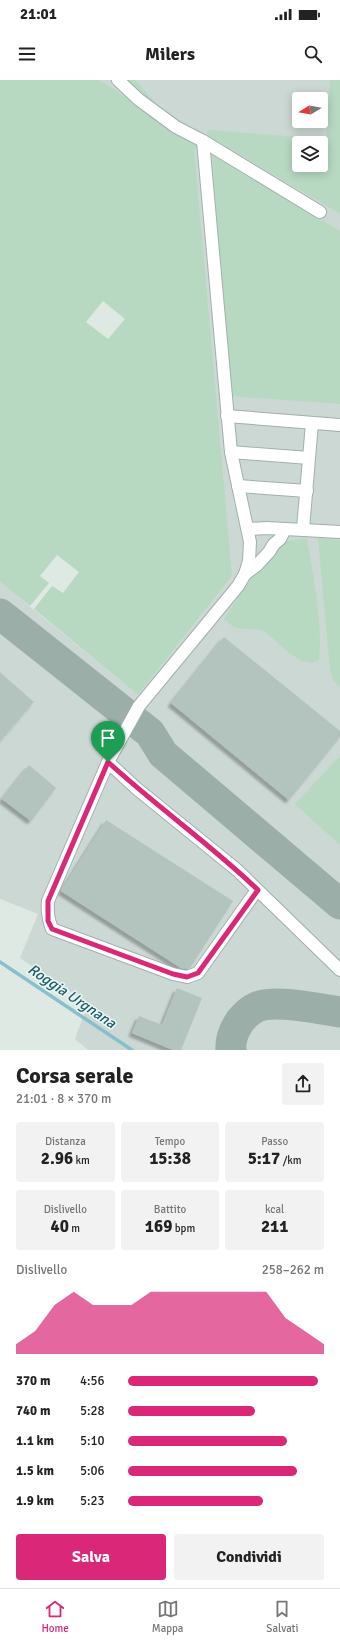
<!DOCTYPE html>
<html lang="it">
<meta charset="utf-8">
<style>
body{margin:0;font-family:Signika,sans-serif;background:#f2f2f2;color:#222;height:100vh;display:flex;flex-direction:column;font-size:15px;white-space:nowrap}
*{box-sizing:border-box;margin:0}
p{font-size:13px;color:#767676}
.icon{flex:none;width:22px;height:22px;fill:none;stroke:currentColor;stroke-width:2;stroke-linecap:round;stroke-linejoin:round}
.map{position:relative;height:970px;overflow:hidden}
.drawer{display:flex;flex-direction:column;background:#fff;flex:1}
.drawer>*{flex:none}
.needle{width:26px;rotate:259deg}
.tools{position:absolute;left:292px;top:12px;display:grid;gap:8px}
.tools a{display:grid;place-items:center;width:36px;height:36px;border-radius:4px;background:#fff;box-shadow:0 2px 10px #0003;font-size:20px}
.pin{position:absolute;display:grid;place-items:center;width:34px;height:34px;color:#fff;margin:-41px -17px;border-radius:50% 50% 50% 0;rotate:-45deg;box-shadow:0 0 4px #0007}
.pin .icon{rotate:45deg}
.round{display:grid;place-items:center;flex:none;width:42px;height:42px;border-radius:4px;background:#f2f2f2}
.overview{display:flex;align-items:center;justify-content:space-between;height:68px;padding:0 16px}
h1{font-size:22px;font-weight:700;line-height:30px}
.stats{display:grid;grid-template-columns:repeat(3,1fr);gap:6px;height:68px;padding:4px 16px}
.stats div{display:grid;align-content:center;border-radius:4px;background:#f2f2f2;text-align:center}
.stats b{font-size:17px;font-weight:700}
.stats small{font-size:11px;font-weight:400}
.stats p{font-size:11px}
.chart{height:112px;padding:8px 16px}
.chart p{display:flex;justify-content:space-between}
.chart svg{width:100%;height:72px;margin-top:4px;fill:#db2777;opacity:.7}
.action{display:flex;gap:8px;margin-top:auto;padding:8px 16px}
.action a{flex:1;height:46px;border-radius:4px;background:#db2777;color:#fff;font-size:16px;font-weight:700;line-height:46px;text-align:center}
.action a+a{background:#f2f2f2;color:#222}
ul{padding:0 16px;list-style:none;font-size:13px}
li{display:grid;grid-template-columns:64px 48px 1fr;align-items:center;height:30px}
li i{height:10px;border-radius:5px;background:#db2777}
.status{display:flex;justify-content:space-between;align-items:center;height:28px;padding:0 20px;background:#fff;direction:ltr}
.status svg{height:11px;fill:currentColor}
header{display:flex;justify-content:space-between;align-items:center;height:52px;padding:0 16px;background:#fff;font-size:18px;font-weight:700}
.tabs{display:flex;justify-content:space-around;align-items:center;height:56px;border-top:1px solid #e0e0e0;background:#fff;font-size:11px;color:#767676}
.tabs a{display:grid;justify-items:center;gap:2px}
.tabs .active{color:#db2777}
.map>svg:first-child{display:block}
</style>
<div class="status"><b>21:01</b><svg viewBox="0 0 49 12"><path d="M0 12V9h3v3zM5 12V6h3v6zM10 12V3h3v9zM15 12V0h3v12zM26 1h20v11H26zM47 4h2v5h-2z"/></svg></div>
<header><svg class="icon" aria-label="menu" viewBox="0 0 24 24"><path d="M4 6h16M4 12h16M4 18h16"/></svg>Milers<svg class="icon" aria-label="search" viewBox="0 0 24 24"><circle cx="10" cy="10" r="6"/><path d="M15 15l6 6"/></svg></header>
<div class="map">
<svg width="340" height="970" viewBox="0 0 340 970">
<defs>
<filter id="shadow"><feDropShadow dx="-3.5" dy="3.5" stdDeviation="1" flood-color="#0004"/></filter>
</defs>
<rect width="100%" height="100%" fill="#dee9e4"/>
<!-- built -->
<path fill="#ccd8d3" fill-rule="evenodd" d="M 81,0 L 340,0 L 340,970 L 88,970 L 75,959 L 88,923 L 20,878 L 38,834 L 0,819 L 0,662 L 34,622 L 0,592 L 0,502 L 138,615 L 232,496 ZM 299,19 L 321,19 L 321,41 L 299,41 ZM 299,63 L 321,63 L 321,85 L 299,85 Z"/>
<!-- green -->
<g fill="#b7d9c1" fill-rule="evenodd">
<path d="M 0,0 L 97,0 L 109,6 L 196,64 L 197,68 L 194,68 L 232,496 L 138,615 L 34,529 L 52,506 L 63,513 L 79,492 L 57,475 L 40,496 L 49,503 L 30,526 L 0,502 ZM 103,221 L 125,239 L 108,259 L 86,242 Z"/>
<path d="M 125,0 L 135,0 L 162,30 L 152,26 Z"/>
<path d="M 330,0 L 340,0 L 340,134 L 207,55 L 208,50 L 326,59 ZM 299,63 L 321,63 L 321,85 L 299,85 Z"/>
<path d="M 212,74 L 340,151 L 340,324 L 230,316 Z"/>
<path d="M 307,458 C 313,497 323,540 319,580 C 303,592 278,561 265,552 C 257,548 245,550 237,548 C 232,547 228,542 224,539 L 257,489 L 273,474 L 288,461 Z"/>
<path d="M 318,458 L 340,460 L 340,607 L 334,601 L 330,591 Z"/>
<path d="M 340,676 L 340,765 L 295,724 Z"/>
</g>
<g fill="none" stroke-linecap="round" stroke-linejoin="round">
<!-- stream -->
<path stroke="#87bfcc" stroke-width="3.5" d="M 0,882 L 132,970"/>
<!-- taxiway -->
<g stroke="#9caea8" stroke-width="31">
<path d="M 0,534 L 150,653 L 163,674 L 340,824"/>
<path d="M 231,970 C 230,959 234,950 240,941 C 244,936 250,930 257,927 C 275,919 319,929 340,932"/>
</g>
</g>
<!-- building -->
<g fill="#b3c3bd" filter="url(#shadow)">
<path d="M 224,557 L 340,651 L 340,657 L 289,720 L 171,623 Z"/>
<path d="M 0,592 L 34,622 L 0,662 Z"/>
<path d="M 29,685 L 56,708 L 31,741 L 2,719 Z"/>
<path d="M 106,740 L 233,821 L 190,888 L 186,889 L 181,888 L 61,811 Z"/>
<path d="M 177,908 L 202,918 L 181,970 L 173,970 L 132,953 L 139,936 L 162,945 Z"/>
</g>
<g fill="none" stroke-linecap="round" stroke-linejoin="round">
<defs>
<g id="minor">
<path d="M 118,0 L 138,19 L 176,47 L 203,61 L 320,132"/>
<path d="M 203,61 L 231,372 L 250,462 L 249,481 L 245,494 L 238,506 L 139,626 L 108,682 L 48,821 C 47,831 48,839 52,849 L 173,894 L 187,897 L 198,893 L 257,810"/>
<path d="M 227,336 L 340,345"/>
<path d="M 231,372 L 309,378"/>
<path d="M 238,406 L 307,411"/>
<path d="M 248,449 L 267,448 L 340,452"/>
<path d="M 303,449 L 312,343"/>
<path d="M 245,494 L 257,485 L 269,472 L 274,464 L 280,459 L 285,449"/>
<path d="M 108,682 L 136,708 L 237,790 L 340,890"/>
</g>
</defs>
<!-- minor casing -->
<use href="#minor" stroke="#a1b0ab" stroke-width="14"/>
<!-- minor -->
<use href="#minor" stroke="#fff" stroke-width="12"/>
</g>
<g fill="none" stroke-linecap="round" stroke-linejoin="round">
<defs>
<path id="route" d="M 108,682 C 157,727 210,764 258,810 L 198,893 L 187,897 L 173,894 L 52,849 L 48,841 L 48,821 Z"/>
</defs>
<!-- route casing -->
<use href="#route" stroke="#fff" stroke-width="8"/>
<!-- route -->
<use href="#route" stroke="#db2777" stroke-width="5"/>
</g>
<g text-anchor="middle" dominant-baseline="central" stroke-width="3" stroke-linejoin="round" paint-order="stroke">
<!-- water labels -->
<g font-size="15" font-style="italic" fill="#1e5f6f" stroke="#eef6f2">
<text transform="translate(72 916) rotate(34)">Roggia Urgnana</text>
</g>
</g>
</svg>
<div class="tools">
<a><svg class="needle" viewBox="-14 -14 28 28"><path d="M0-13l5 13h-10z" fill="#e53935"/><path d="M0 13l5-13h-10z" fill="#767676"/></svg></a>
<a><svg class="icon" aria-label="layers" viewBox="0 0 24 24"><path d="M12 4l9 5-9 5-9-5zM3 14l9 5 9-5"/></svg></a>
</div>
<div class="pin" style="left:108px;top:682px;background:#1e9e55"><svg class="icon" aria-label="arrive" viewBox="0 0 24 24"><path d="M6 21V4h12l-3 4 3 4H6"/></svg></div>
</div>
<section class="drawer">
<div class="overview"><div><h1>Corsa serale</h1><p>21:01 · 8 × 370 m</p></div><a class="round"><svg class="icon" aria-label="share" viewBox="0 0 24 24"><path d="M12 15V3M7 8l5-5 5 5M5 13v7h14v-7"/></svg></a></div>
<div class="stats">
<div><p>Distanza</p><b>2.96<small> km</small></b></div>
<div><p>Tempo</p><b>15:38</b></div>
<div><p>Passo</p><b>5:17<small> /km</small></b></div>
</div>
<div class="stats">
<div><p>Dislivello</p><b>40<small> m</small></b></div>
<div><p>Battito</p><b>169<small> bpm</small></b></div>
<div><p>kcal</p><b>211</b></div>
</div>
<div class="chart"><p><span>Dislivello</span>258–262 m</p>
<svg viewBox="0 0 160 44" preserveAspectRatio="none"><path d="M0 44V38L10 30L20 14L30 6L40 14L50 14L60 14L70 6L80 6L90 6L100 6L110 6L120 6L130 6L140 22L150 30L160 38V44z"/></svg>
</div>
<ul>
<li><b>370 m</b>4:56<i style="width:97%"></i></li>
<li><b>740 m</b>5:28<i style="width:65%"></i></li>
<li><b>1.1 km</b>5:10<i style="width:81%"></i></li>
<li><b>1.5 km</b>5:06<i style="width:86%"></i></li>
<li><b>1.9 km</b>5:23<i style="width:69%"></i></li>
</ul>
<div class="action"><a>Salva</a><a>Condividi</a></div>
</section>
<nav class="tabs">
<a class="active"><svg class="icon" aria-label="home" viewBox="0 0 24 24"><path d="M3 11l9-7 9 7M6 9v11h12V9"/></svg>Home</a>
<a><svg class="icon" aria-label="map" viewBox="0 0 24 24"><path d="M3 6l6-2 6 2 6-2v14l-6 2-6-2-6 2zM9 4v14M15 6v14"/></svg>Mappa</a>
<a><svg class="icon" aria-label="saved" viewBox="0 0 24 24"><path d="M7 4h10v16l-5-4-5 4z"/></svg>Salvati</a>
</nav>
